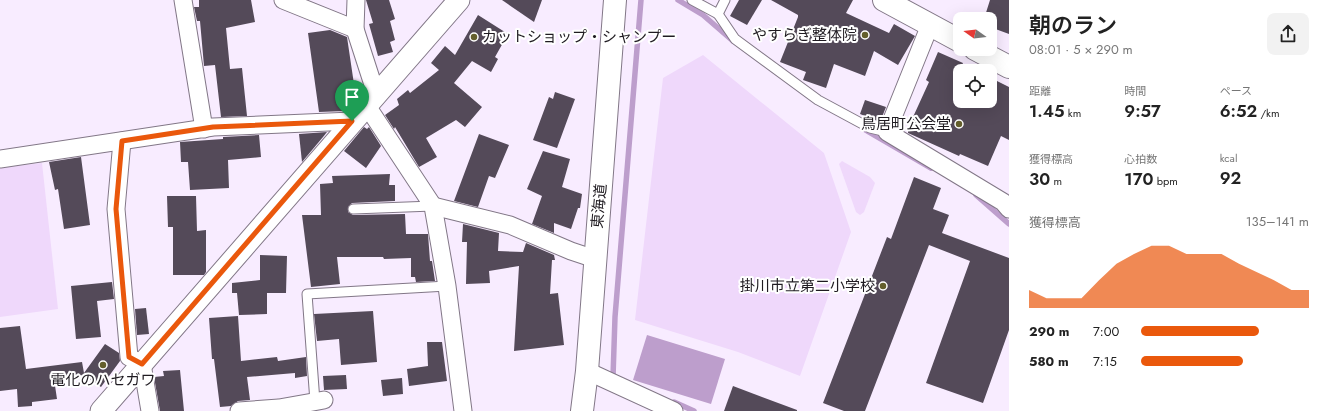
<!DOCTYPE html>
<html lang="ja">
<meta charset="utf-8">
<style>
body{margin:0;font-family:Jost,"Noto Sans JP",sans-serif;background:#f2f2f2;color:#222;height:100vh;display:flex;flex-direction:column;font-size:15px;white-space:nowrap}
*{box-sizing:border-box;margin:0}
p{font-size:13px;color:#767676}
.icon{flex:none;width:22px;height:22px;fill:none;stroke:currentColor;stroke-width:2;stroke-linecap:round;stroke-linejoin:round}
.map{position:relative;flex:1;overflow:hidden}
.drawer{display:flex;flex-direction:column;background:#fff;width:320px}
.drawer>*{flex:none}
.needle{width:26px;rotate:284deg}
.fabs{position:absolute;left:953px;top:12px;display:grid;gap:8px}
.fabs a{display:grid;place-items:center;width:44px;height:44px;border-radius:8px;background:#fff;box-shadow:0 4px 16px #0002;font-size:20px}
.pin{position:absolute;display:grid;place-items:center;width:34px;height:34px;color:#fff;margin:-41px -17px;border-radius:50% 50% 50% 0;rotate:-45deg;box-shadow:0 0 4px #0007}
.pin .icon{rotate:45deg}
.round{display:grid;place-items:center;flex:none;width:42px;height:42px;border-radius:8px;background:#f2f2f2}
.headline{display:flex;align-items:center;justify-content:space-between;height:68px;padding:0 20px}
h1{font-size:22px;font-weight:600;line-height:30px}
.metrics{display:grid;grid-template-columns:repeat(3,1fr);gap:6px;height:68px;padding:4px 20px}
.metrics div{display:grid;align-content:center}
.metrics b{font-size:17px;font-weight:600}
.metrics small{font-size:11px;font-weight:400}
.metrics p{font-size:11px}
.chart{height:112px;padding:8px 20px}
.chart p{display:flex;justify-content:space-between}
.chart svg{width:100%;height:72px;margin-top:4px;fill:#ea580c;opacity:.7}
ul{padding:0 20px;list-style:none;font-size:13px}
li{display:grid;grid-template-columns:64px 48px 1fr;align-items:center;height:30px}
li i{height:10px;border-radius:5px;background:#ea580c}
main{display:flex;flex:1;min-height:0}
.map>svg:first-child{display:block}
</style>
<main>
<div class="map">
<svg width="1009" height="411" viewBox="0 0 1009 411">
<rect width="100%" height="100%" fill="#f8ecff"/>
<!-- green -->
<g fill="#efd8fb">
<path d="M 703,55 L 824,153 L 851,232 L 800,376 L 738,352 L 635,320 L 663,78 Z"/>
<path d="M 842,161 L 870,177 L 875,183 L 864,212 L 860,215 L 856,212 L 839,164 Z"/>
<path d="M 42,163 L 58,309 L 0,317 L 0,168 Z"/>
</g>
<!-- water -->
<path fill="#bd9ecc" d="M 647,335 L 725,359 L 711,404 L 633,380 Z"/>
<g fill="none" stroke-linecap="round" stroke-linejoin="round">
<!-- stream -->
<g stroke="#bd9ecc" stroke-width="5.5">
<path d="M 678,0 L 703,15 L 733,41"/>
<path d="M 864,129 L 931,168"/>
<path d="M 976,195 L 1009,224"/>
<path d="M 616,378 L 613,377 L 615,317 L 641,0"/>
<path d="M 674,402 L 694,411"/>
</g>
</g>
<!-- building -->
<g fill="#544a59">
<path d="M 199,0 L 251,0 L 255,22 L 226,28 L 230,69 L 242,68 L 247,116 L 221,117 L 215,65 L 204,66 L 200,21 L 197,21 L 194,7 L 199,7 Z"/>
<path d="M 366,0 L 389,0 L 395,19 L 390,21 L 395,40 L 390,42 L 393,52 L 378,56 L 369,24 L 373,23 Z"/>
<path d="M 502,0 L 542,0 L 534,22 Z"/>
<path d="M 739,0 L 762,0 L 747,25 L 730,16 Z"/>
<path d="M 771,0 L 853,0 L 846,13 L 889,33 L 894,24 L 915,36 L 898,65 L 874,51 L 865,76 L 834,64 L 826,88 L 803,80 L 806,72 L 780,62 L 798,17 L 798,15 Z"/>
<path d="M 990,0 L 1009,0 L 1009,34 L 990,27 L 990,19 L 984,19 Z"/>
<path d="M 478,15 L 508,34 L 495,57 L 498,59 L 491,72 L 472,61 L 454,83 L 482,107 L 465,127 L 456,120 L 426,138 L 437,157 L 419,167 L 395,127 L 394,129 L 385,115 L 399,105 L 397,99 L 408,90 L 410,93 L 439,70 L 431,63 L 445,46 L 455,55 Z"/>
<path d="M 330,30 L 347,37 L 355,91 L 343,93 L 346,111 L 319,112 L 308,33 Z"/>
<path d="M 938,52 L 963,63 L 960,70 L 960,101 L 990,101 L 990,97 L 997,81 L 1009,87 L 1009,140 L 1001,136 L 988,166 L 960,154 L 959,156 L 908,133 L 908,128 L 929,82 L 926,80 Z"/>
<path d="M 555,92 L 575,99 L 557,148 L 533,140 L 549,97 L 553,99 Z"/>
<path d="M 865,100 L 886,107 L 880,122 L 860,114 Z"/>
<path d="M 364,127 L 367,129 L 369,127 L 381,146 L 366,168 L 344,151 Z"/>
<path d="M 327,132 L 323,137 L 302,162 L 299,134 Z"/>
<path d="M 479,134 L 509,145 L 495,178 L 489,176 L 478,207 L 454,201 Z"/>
<path d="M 259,135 L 261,157 L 228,160 L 229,188 L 190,190 L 188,162 L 181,162 L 180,142 L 223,139 L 223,137 Z"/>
<path d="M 543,151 L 570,159 L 562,187 L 582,194 L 580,208 L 578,208 L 571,229 L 554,223 L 554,233 L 532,224 L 542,196 L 527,189 Z"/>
<path d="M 81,157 L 90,225 L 64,229 L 58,189 L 55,190 L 49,162 Z"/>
<path d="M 390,174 L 389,185 L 395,185 L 395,201 L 352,203 L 348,207 L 348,212 L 353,215 L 405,214 L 406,234 L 428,234 L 430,261 L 432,261 L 435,281 L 416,282 L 415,277 L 411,277 L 411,258 L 384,259 L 383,257 L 337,257 L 340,284 L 311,287 L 302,215 L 321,215 L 320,184 L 333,183 L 332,176 Z"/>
<path d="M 914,177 L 941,188 L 933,209 L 949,215 L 942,233 L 1009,258 L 1009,330 L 983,403 L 926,383 L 970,261 L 929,245 L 865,411 L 844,411 L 823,403 L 887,237 L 891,239 Z"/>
<path d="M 167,196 L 196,196 L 197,231 L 206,230 L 206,272 L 204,275 L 173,275 L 173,227 L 168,227 Z"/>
<path d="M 463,224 L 499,233 L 498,251 L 523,252 L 526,243 L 554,255 L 555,260 L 552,260 L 550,294 L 558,293 L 564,345 L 514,351 L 519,266 L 489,271 L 490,283 L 466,284 L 467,242 L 462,242 Z"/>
<path d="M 260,255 L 287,256 L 286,293 L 267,293 L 267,314 L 239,315 L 237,293 L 232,293 L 232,283 L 260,280 Z"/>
<path d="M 112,282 L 114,299 L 97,301 L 101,337 L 76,339 L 71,286 Z"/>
<path d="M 146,308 L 149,334 L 137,335 L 135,309 Z"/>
<path d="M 373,311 L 377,362 L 341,365 L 339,339 L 317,341 L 314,314 Z"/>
<path d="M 238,316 L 241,361 L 277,357 L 278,361 L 306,357 L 307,376 L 295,378 L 295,373 L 247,377 L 250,400 L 238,401 L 231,406 L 220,407 L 214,359 L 212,359 L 209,318 Z"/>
<path d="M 20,326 L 26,369 L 82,362 L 84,373 L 105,344 L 119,353 L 120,361 L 101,387 L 84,375 L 54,379 L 57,399 L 32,402 L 32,406 L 18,407 L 17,389 L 0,391 L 0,328 Z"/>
<path d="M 427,342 L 442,342 L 447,381 L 409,386 L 407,369 L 428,366 Z"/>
<path d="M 180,370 L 184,411 L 160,411 L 154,377 L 164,376 L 163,371 Z"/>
<path d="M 346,375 L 347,389 L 324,390 L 323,376 Z"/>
<path d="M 402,378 L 403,394 L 383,396 L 381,380 Z"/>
<path d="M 733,386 L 797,410 L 797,411 L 724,411 Z"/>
</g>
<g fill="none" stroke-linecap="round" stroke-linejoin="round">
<defs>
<g id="service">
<path d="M 692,0 L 718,14 L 725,0"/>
<path d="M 718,14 L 735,39 L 818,100 L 870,128 L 887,132"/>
<path d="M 353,209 L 433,206"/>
<path d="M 315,402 L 307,294 L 447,286"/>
</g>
<g id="minor">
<path d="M 183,0 L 204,129"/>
<path d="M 283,0 L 355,29"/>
<path d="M 356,0 L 355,29 L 376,94"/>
<path d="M 930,25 L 887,132 L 1003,202 L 1009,209"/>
<path d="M 367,106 L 433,206 L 447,286 L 463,411"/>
<path d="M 122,141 L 116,209 L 129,357 L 142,364 L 150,411"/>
<path d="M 0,159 L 213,127 L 352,121"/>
<path d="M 433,206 L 510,225 L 571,251 L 595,259"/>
<path d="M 587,371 L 674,411"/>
<path d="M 239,411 L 279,408 L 324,400"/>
</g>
<path id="tertiary" d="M 101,411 L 459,0"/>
<g id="secondary">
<path d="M 884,0 L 960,41"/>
<path d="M 975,49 L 1009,67"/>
<path d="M 582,411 L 587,371 L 615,0"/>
</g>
</defs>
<!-- service casing -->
<use href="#service" stroke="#827787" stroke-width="11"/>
<!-- minor casing -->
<use href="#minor" stroke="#827787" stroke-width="19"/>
<!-- tertiary casing -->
<use href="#tertiary" stroke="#827787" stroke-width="23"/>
<!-- secondary casing -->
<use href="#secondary" stroke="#827787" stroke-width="24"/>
<!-- service -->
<use href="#service" stroke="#fff" stroke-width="9"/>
<!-- minor -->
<use href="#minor" stroke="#fff" stroke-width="17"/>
<!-- tertiary -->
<use href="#tertiary" stroke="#fff" stroke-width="21"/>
<!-- secondary -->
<use href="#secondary" stroke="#fff" stroke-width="22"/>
</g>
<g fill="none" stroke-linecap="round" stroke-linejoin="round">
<defs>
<path id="route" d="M 352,121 L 142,364 L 129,357 L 116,209 L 122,141 L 213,127 Z"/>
</defs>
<!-- route casing -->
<use href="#route" stroke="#fff" stroke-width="8"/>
<!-- route -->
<use href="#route" stroke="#ea580c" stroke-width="5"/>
</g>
<!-- markers -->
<g fill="#645f2c" stroke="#fff" stroke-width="1.5">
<circle cx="865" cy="35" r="4"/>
<circle cx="474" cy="37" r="4"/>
<circle cx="959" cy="124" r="4"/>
<circle cx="883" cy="286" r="4"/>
<circle cx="103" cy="365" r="4"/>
</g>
<g text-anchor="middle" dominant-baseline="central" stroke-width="4" stroke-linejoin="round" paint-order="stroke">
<!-- poi labels -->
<g font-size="15" fill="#1f1b21" stroke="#fff" text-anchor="end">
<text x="857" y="35">やすらぎ整体院</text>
<text x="482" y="37" text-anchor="start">カットショップ・シャンプー</text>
<text x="951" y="124">鳥居町公会堂</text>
<text x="875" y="286">掛川市立第二小学校</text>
<text x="103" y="380" text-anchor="middle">電化のハセガワ</text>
</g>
<!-- street labels -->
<g font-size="15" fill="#1f1b21" stroke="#fff">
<text transform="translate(599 206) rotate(-85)">東海道</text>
</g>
</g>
</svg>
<div class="fabs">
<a><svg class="needle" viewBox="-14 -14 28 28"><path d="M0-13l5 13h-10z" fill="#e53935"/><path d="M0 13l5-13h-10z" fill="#767676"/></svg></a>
<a><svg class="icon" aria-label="locate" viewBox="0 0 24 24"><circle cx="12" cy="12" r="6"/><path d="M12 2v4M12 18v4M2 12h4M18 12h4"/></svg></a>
</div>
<div class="pin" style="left:352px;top:121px;background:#1e9e55"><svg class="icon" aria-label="arrive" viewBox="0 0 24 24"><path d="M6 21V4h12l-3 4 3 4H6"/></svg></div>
</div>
<section class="drawer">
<div class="headline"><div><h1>朝のラン</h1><p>08:01 · 5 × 290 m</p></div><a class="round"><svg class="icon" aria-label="share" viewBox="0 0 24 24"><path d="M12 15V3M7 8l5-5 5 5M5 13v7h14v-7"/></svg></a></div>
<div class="metrics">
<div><p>距離</p><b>1.45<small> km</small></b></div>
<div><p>時間</p><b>9:57</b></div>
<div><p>ペース</p><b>6:52<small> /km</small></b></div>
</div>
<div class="metrics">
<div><p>獲得標高</p><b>30<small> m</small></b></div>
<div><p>心拍数</p><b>170<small> bpm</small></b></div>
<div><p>kcal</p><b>92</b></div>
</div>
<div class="chart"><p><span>獲得標高</span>135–141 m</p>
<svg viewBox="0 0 160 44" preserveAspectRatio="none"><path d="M0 44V33L10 38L20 38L30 38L40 27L50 17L60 11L70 6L80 6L90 11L100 11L110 11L120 17L130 22L140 27L150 33L160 33V44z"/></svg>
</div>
<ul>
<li><b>290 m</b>7:00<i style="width:70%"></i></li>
<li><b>580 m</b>7:15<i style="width:61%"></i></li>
</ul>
</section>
</main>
